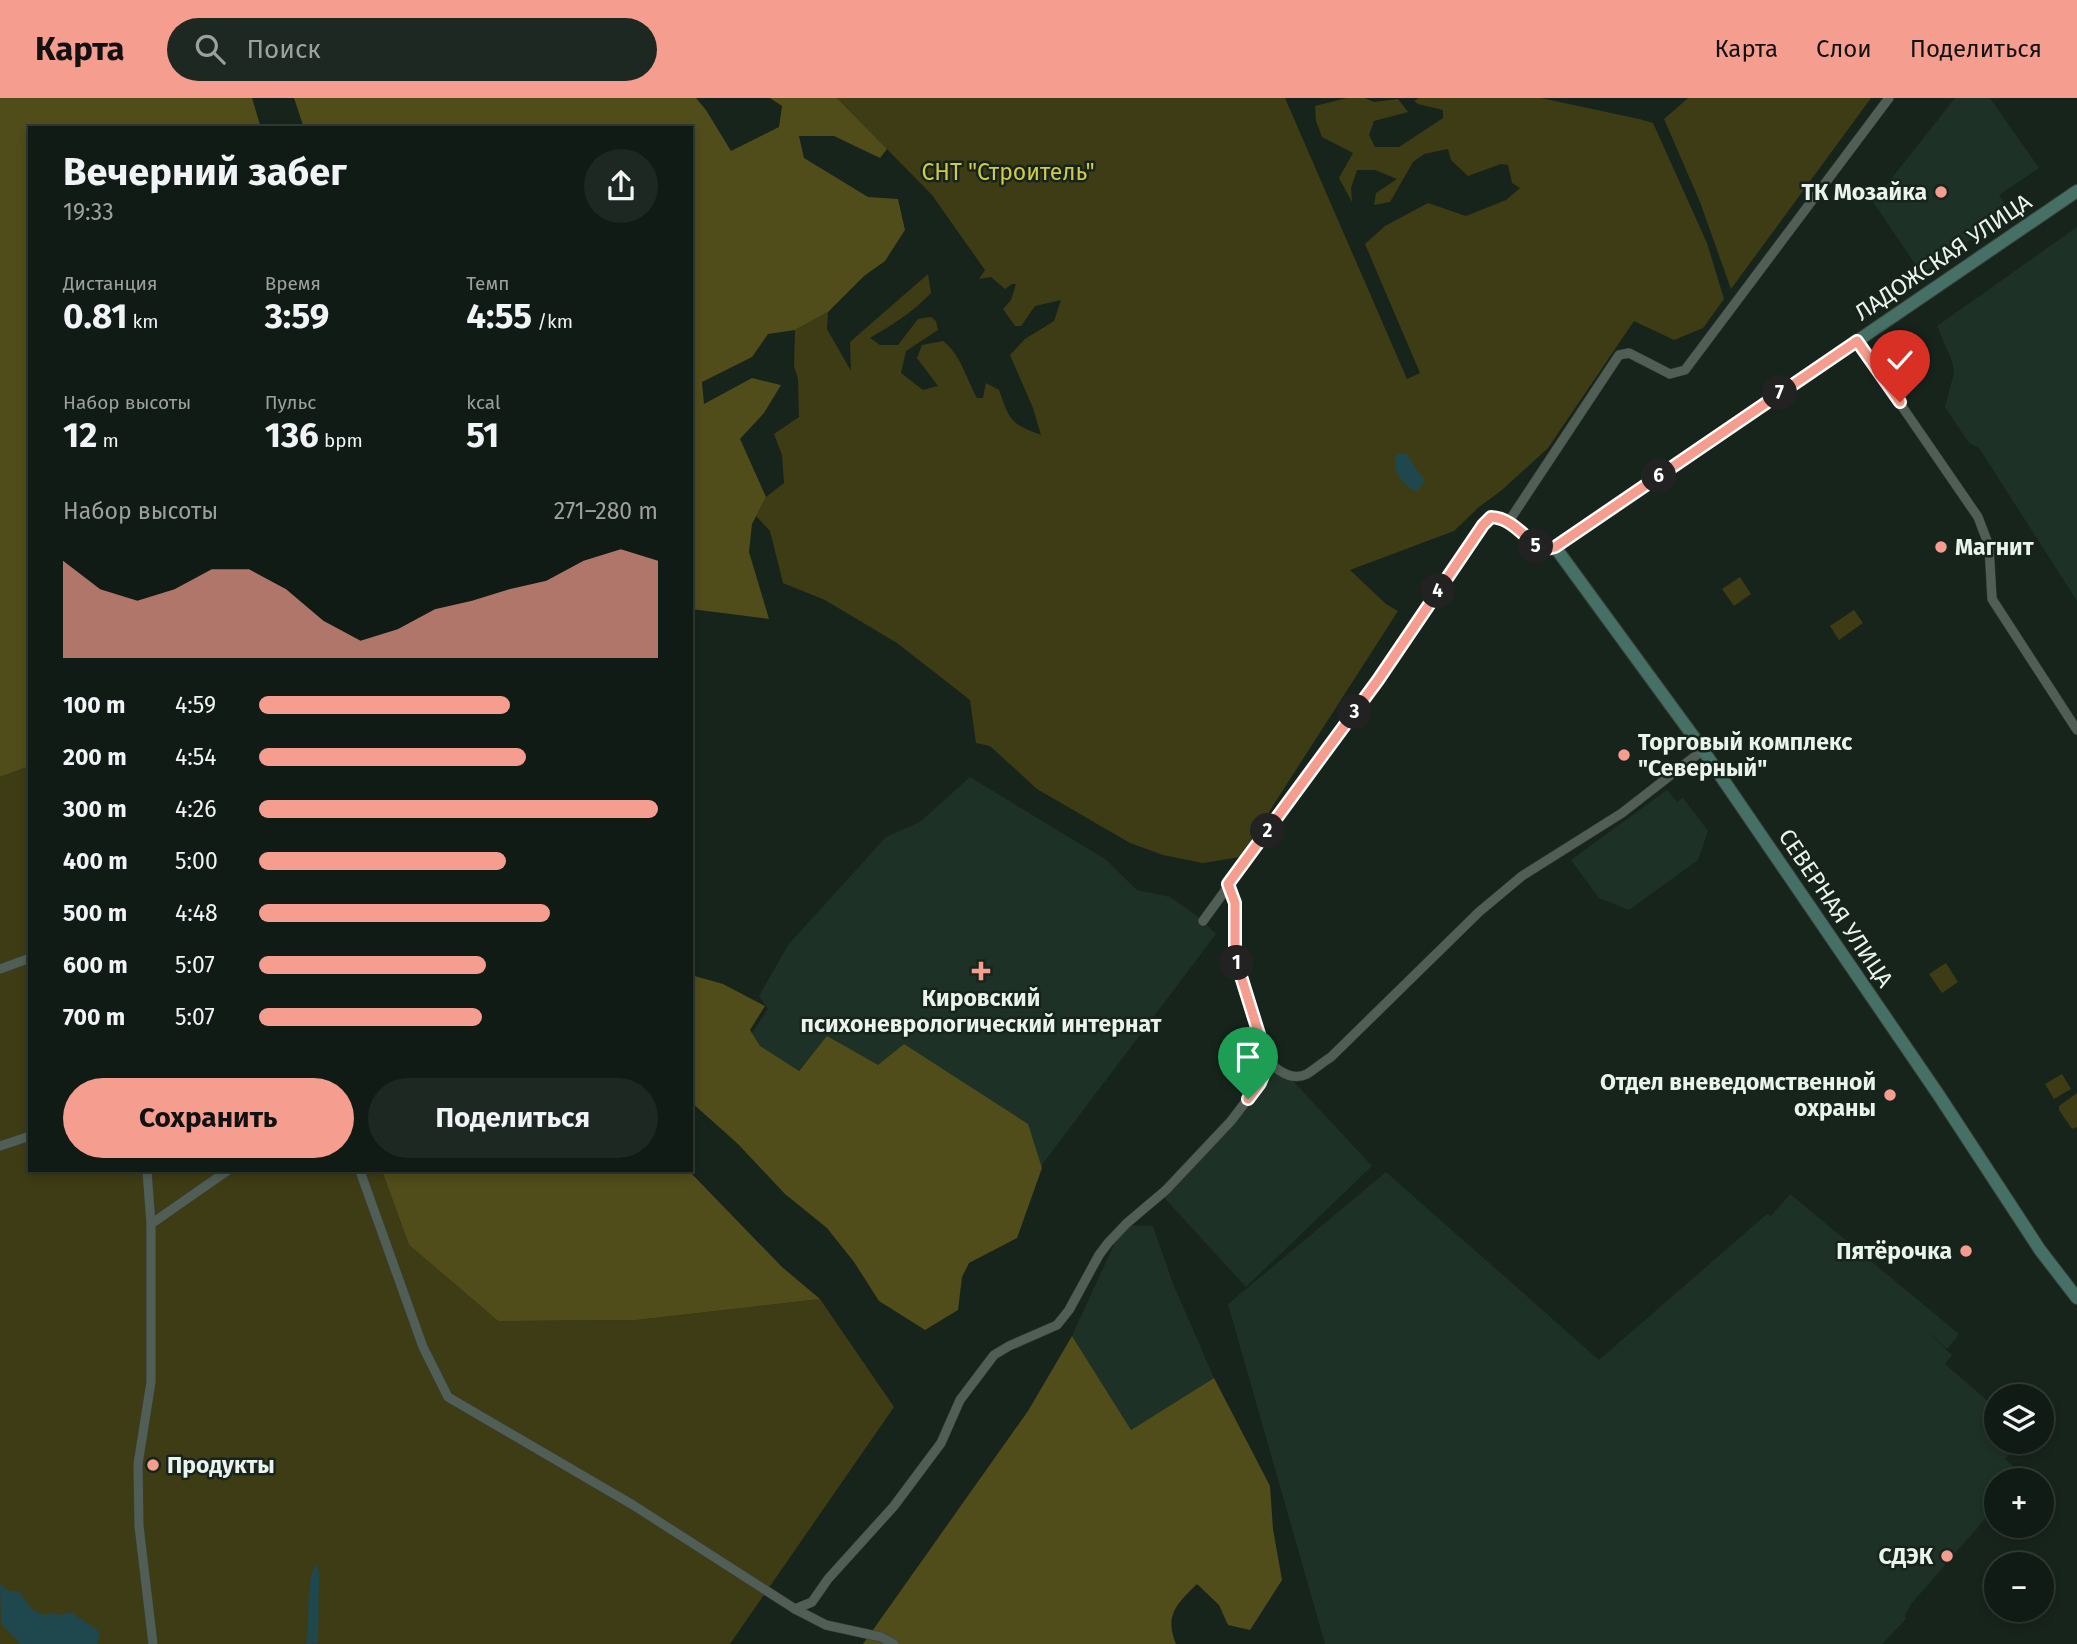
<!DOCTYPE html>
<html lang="ru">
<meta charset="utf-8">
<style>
body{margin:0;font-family:"Fira Sans",sans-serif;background:#1e2822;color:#f1f3f6;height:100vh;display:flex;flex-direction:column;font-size:26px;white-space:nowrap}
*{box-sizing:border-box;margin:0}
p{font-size:23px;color:#9ca1a0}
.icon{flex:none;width:38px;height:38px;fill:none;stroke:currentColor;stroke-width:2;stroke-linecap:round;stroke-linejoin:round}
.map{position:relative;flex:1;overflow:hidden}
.side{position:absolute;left:28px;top:28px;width:665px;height:1046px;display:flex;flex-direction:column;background:#111b15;border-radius:0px;box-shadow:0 4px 10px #0003,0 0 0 2px #303934}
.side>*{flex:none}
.tools{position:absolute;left:1984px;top:1286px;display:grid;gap:14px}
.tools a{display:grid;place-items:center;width:70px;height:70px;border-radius:50%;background:#111b15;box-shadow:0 4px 10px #0003,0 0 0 2px #303934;font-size:35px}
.pin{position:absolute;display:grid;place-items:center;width:60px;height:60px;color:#fff;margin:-72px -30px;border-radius:50% 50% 50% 0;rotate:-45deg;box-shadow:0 0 7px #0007}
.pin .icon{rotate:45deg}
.km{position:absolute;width:35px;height:35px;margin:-18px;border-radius:50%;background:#222;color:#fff;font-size:19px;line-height:35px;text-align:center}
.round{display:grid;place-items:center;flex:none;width:74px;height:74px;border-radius:37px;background:#1e2822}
.headline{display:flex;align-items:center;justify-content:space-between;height:119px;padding:0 35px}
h1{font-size:38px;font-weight:700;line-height:52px}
.metrics{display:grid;grid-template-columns:repeat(3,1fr);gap:10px;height:119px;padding:7px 35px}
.metrics div{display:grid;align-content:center}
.metrics b{font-size:35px;font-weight:700}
.metrics small{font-size:19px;font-weight:400}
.metrics p{font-size:19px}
.chart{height:196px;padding:14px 35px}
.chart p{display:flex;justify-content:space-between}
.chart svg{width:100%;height:126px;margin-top:7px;fill:#f59d8e;opacity:.7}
.button{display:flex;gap:14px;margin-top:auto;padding:14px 35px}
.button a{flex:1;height:80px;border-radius:42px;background:#f59d8e;color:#111;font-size:28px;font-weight:700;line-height:80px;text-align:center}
.button a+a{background:#1e2822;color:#f1f3f6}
ul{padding:0 35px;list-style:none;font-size:23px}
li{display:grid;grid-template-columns:112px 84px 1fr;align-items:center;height:52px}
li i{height:18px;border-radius:9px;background:#f59d8e}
header{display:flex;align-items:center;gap:42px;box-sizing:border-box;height:98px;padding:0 35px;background:#f59d8e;color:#111}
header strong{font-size:33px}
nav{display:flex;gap:38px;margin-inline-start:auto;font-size:24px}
.search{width:490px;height:63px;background:#1e2822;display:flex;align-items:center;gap:18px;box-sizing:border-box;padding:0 24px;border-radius:38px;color:#9ca1a0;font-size:26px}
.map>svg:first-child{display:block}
</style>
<header>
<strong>Карта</strong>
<div class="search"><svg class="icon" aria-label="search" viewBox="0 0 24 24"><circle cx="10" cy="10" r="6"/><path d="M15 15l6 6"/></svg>Поиск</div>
<nav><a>Карта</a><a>Слои</a><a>Поделиться</a></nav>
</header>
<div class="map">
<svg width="2077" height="1546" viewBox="0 0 2077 1546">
<rect width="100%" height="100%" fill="#17241c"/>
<!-- built -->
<g fill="#1e3126">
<path d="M 1955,0 L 1990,0 L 2039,70 L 1999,97 L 2010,114 L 1922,176 L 1873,104 Z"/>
<path d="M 2077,129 L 2077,503 L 1979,350 L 1969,345 L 1945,309 L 1954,275 L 1952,263 L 1937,228 Z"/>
<path d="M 970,679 L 1105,761 L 1137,792 L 1170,799 L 1197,818 L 1216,836 L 1026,1088 L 817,951 L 791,981 L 743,948 L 768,911 L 759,898 L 788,847 L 886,739 L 920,724 Z"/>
<path d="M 1667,692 L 1677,704 L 1683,700 L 1708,733 L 1698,762 L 1629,812 L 1599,800 L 1571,762 Z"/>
<path d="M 1280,969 L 1372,1068 L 1246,1189 L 1159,1094 Z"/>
<path d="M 1386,1074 L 1599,1262 L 1767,1116 L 1771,1118 L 1790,1096 L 1959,1236 L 1947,1251 L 1925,1232 L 1952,1257 L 1945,1266 L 1997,1311 L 1997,1344 L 2019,1344 L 2017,1349 L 2005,1361 L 2023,1377 L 2018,1382 L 1997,1382 L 1997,1407 L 1912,1505 L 1905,1517 L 1906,1521 L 1882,1546 L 1325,1546 L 1228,1206 Z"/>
<path d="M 1123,1127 L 1153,1128 L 1173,1186 L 1214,1280 L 1131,1332 L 1072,1238 Z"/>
</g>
<!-- green -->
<g fill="#3e3c14">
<path d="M 837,0 L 1285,0 L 1407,281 L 1420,275 L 1365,146 L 1385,128 L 1428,105 L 1466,118 L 1506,102 L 1520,90 L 1512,85 L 1508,67 L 1501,66 L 1468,78 L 1451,62 L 1448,51 L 1424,56 L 1413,64 L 1390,104 L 1374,107 L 1376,95 L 1397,81 L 1375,72 L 1357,72 L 1351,90 L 1352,104 L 1339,80 L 1353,55 L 1322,39 L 1316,23 L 1315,8 L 1347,0 L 1365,0 L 1374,4 L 1398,1 L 1408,14 L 1374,23 L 1369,37 L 1375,49 L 1399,49 L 1443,20 L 1443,12 L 1418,6 L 1414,3 L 1419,0 L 1541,0 L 1639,21 L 1653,25 L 1707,145 L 1724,201 L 1703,230 L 1674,242 L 1634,223 L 1548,350 L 1502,392 L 1479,409 L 1454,433 L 1350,472 L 1386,506 L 1398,513 L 1240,759 L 1203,765 L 1163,757 L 1130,745 L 1037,691 L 990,648 L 976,645 L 970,602 L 897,545 L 825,502 L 783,485 L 770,433 L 756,418 L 766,399 L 784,385 L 782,357 L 774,336 L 799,319 L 798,281 L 794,268 L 795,232 L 828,214 L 827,231 L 851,273 L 850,244 L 928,176 L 931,195 C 913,214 892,227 870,240 L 880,247 L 898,247 L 918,221 L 931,219 L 936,223 L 938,232 L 906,253 L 901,275 L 923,292 L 938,288 L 917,260 L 922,247 L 943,243 C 960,255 967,282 977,300 L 983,300 L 986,285 L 999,292 C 1010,322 1009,325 1041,337 L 1033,310 L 1010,257 L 1025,241 L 1054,223 L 1061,202 L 1035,208 L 1021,228 L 1015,228 L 1003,211 L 1011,202 L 1016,186 L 1012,186 L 1005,191 L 991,179 L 979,181 L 985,172 L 932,97 Z"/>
<path d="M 1688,0 L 1871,0 L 1731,191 L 1700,104 L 1664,21 Z"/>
<path d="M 1740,479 L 1751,496 L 1734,508 L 1722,491 Z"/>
<path d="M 1854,512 L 1863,525 L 1839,542 L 1830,528 Z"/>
<path d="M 30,668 L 30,1073 L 382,1073 L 409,1147 L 498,1223 L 637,1222 L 820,1201 L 894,1309 L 730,1546 L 0,1546 L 0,679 Z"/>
<path d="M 1946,865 L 1958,884 L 1942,895 L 1929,876 Z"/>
<path d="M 2062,976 L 2071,991 L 2054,1001 L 2045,986 Z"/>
<path d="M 2077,995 L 2077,1029 L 2072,1031 L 2059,1012 L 2059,1008 Z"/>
</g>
<!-- forest -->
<g fill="#504d1a">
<path d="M 0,0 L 252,0 L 261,30 L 30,30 L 30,668 L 0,679 Z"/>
<path d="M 294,0 L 696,0 L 706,12 L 731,53 L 779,29 L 782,8 L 770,0 L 837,0 L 887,51 L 880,60 L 834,38 L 799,38 L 804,60 L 868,99 L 898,101 L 905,132 L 885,163 L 864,178 L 828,214 L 795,232 L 768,236 L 752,259 L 702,284 L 704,306 L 752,280 L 781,287 L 764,315 L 740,341 L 766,399 L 752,426 L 749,454 L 769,521 L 691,511 L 691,30 L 304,30 Z"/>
<path d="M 691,877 L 723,886 L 765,908 L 750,932 L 760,948 L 799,973 L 827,938 L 878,967 L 904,946 L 1028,1026 L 1042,1070 L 1017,1140 L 969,1165 L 962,1179 L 958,1212 L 925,1232 L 879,1203 L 854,1164 L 827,1130 L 785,1096 L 738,1046 L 691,1004 Z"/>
<path d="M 382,1073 L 689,1073 L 782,1169 L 820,1201 L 637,1222 L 498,1223 L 409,1147 Z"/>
<path d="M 1072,1238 L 1131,1332 L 1214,1280 L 1270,1388 L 1273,1431 L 1282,1482 L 1250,1532 L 1228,1527 L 1219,1507 L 1197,1486 C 1177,1506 1164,1517 1176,1546 L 863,1546 L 1028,1313 Z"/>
</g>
<!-- water -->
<g fill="#1f484e">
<path d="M 1397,356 L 1406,356 C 1414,364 1416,375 1425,381 L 1419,391 L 1414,393 C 1402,384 1390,372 1397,356 Z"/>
<path d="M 317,1465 L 319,1475 L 318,1545 L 306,1546 C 312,1521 303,1487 317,1465 Z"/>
<path d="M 0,1486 L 9,1493 L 19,1493 C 27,1505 32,1515 47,1517 L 51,1515 L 61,1517 L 70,1514 C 81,1521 90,1526 100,1535 L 97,1546 L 21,1546 L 1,1526 Z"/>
</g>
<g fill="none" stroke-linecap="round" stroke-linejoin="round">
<defs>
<g id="street">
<path d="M 1857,243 L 1978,419 L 1989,448 L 1992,501 L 2077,632"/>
<path d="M 1509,423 L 1619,257 L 1629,255 L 1670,276 L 1685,272 L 1889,0"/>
<path d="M 1228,787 L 1235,805 L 1235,859 L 1262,951 C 1268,967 1289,985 1307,976 C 1315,971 1323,964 1331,959 L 1479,814 L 1522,778 L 1622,715 L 1703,652"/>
<path d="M 1203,823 L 1378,582 L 1483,427 L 1491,419 C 1513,420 1524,441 1543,452 L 1555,449"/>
<path d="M 0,871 L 30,860"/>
<path d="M 0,1048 L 30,1038"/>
<path d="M 147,1073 L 151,1126 L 151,1284 L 138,1366 L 139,1428 L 153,1546"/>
<path d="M 360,1073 L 423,1249 L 448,1299 L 633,1407 L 795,1511 L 826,1527 L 881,1539 L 894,1546"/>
<path d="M 151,1126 L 227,1073"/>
<path d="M 795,1511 L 812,1504 L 828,1481 L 894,1408 L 941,1345 L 960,1302 L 994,1257 L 1009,1248 L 1057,1227 L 1069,1212 L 1099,1157 L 1108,1145 L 1127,1125 L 1166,1092 L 1231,1023 L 1260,985 L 1268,965"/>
</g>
<path id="secondary" d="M 2077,93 L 1555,449 L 1696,642 L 1938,996 L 2040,1152 L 2077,1200"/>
</defs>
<!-- street casing -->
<use href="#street" stroke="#36403a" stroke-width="10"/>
<!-- secondary casing -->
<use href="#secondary" stroke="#36403a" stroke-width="14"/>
<!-- street -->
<use href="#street" stroke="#505e55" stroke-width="9"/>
<!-- secondary -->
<use href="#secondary" stroke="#467065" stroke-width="12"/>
</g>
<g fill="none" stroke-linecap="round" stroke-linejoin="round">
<defs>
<path id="route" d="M 1248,1001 L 1260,985 L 1268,965 L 1235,859 L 1235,805 L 1228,786 L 1378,582 L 1483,427 L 1491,419 C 1513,420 1525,441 1543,452 L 1555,449 L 1857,243 L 1900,304"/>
</defs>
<!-- route casing -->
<use href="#route" stroke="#fff" stroke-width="14"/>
<!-- route -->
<use href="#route" stroke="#f59d8e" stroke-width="9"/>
</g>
<!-- markers -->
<g fill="#f59d8e" stroke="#17241c" stroke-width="2.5">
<circle cx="1941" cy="94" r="7"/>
<circle cx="1941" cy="449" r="7"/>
<circle cx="1624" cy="657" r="7"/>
<path d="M977.5 862.5h7v7h7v7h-7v7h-7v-7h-7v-7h7z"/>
<circle cx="1890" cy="997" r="7"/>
<circle cx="1966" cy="1153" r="7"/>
<circle cx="153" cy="1367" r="7"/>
<circle cx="1947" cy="1458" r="7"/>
</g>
<g text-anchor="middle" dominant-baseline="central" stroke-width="5" stroke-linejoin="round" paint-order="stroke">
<!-- park labels -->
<g font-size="23" fill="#d1ca48" stroke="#17241c">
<text x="1008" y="74">СНТ "Строитель"</text>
</g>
<!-- poi labels -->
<g font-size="23" font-weight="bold" fill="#ebf3ee" stroke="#17241c" text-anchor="end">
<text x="1927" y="94">ТК Мозайка</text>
<text x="1955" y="449" text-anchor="start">Магнит</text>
<text x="1638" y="644" text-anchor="start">Торговый комплекс<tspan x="1638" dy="26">"Северный"</tspan></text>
<text x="981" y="900" text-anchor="middle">Кировский<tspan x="981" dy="26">психоневрологический интернат</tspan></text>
<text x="1876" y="984">Отдел вневедомственной<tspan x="1876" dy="26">охраны</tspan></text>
<text x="1952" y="1153">Пятёрочка</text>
<text x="167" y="1367" text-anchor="start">Продукты</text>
<text x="1933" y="1458">СДЭК</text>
</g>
<!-- street labels -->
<g font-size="23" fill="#ebf3ee" stroke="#17241c">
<text transform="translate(1943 159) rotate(-34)">ЛАДОЖСКАЯ УЛИЦА</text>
<text transform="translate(1836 810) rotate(56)">СЕВЕРНАЯ УЛИЦА</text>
</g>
</g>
</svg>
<div class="tools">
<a><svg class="icon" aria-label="layers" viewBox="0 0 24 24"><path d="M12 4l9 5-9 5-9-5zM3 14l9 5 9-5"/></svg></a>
<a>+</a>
<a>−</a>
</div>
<div class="pin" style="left:1248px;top:1001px;background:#1e9e55"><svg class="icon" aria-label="arrive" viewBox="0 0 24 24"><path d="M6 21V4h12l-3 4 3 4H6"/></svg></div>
<div class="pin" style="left:1900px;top:304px;background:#d93025"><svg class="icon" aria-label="check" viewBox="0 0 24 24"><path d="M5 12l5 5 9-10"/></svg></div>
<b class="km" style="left:1237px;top:865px">1</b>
<b class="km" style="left:1268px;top:733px">2</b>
<b class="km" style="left:1355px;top:614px">3</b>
<b class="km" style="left:1438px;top:493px">4</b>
<b class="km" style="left:1536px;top:448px">5</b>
<b class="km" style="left:1659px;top:378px">6</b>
<b class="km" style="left:1780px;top:295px">7</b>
<section class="side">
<div class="headline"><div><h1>Вечерний забег</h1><p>19:33</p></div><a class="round"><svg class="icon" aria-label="share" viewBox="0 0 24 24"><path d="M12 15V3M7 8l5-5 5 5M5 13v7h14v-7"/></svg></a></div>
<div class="metrics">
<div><p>Дистанция</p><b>0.81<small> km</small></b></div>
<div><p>Время</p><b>3:59</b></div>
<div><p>Темп</p><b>4:55<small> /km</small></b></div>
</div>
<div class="metrics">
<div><p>Набор высоты</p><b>12<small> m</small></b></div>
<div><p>Пульс</p><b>136<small> bpm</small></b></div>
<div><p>kcal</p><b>51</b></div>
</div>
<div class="chart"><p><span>Набор высоты</span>271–280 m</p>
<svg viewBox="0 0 160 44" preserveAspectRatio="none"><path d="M0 44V10L10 20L20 24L30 20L40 13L50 13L60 20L70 31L80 38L90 34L100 27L110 24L120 20L130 17L140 10L150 6L160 10V44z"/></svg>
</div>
<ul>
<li><b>100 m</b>4:59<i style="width:63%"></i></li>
<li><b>200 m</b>4:54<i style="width:67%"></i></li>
<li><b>300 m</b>4:26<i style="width:100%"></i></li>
<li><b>400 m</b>5:00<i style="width:62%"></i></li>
<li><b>500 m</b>4:48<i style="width:73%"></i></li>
<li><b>600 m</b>5:07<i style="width:57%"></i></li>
<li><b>700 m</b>5:07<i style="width:56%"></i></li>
</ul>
<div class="button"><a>Сохранить</a><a>Поделиться</a></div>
</section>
</div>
